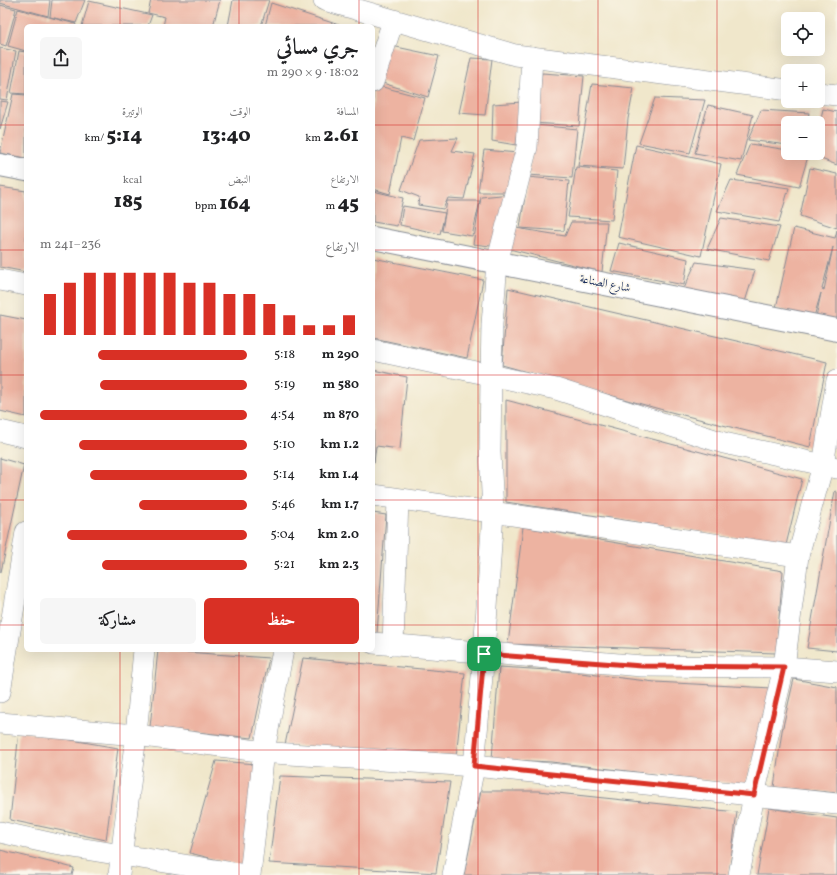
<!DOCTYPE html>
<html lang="ar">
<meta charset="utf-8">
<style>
body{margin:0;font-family:Vollkorn,Amiri,serif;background:#f6f6f6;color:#202124;direction:rtl;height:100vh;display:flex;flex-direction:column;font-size:15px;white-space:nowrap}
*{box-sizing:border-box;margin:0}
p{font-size:13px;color:#757577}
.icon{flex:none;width:22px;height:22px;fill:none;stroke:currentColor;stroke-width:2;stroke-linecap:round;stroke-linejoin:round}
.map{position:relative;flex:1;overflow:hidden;direction:ltr}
.details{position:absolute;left:24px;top:24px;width:351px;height:628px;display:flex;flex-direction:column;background:#fff;border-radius:6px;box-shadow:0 4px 16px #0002;direction:rtl}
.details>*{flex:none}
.tools{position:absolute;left:781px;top:12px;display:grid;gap:8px}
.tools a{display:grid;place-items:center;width:44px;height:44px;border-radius:6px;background:#fff;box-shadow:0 4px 16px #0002;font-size:20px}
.pin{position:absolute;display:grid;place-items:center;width:34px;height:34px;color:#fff;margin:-17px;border-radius:8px;box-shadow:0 2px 6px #0006}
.round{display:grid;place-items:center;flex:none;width:42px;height:42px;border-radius:6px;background:#f6f6f6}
.headline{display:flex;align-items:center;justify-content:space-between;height:68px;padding:0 16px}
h1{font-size:22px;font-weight:800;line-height:30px}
.figures{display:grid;grid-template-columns:repeat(3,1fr);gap:6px;height:68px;padding:4px 16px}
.figures div{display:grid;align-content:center}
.figures b{font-size:20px;font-weight:800}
.figures small{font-size:11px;font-weight:400}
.figures p{font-size:11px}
.chart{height:112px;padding:8px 16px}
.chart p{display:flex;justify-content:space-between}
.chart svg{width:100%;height:72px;margin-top:4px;stroke:#d93025;stroke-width:6}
.button{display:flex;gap:8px;margin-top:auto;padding:8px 16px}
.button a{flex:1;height:46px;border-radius:6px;background:#d93025;color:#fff;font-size:16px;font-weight:800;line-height:46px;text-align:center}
.button a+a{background:#f6f6f6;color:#202124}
ul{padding:0 16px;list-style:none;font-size:13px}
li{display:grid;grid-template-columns:64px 48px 1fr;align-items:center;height:30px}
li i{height:10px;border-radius:5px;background:#d93025}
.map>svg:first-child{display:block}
</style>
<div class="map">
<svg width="837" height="875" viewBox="0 0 837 875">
<rect width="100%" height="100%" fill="#fbf7ec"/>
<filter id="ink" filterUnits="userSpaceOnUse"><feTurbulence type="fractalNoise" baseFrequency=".025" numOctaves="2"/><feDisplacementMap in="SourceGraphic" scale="8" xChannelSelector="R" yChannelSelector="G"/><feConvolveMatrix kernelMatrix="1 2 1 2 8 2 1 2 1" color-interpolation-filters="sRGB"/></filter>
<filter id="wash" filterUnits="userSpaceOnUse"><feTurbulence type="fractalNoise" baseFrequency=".012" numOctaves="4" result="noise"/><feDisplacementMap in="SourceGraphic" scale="16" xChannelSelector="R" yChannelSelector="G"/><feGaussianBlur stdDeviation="0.9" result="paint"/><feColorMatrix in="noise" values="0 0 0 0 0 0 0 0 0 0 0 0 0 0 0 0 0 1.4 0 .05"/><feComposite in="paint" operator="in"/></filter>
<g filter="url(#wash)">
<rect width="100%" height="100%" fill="#f0e7cb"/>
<g id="blocks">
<!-- building -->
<g fill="#edb3a1" fill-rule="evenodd">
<path d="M 0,0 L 50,0 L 48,16 L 0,3 Z"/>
<path d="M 52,0 L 85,0 L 76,23 L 50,17 Z"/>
<path d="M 151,0 L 220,0 L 213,26 L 163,26 L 165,17 L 148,13 Z"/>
<path d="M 233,0 L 269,0 L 261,26 L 228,26 Z"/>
<path d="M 89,1 L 152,15 L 148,26 L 82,26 Z"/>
<path d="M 271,3 L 342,26 L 265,26 Z"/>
<path d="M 0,5 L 16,9 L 6,46 L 0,44 Z"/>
<path d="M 18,9 L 76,24 L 75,26 L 26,26 L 26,51 L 8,46 Z"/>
<path d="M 387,45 L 439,56 L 428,97 L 376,81 Z"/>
<path d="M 0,48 L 16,51 L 7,100 L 0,99 Z"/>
<path d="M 19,51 L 26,52 L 26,94 L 11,93 Z"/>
<path d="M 471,58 L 492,59 L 485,115 L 459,113 Z"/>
<path d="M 542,73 L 584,76 L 579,126 L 534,123 Z"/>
<path d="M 592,84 L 634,88 L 628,119 L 623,169 L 578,166 Z"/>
<path d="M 375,85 L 425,98 L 413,141 L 401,138 L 390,194 L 373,189 L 373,92 Z"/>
<path d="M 13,94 L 26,95 L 26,158 L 0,153 Z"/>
<path d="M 655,98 L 705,100 L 690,153 L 639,143 Z"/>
<path d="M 0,101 L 8,102 L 0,129 Z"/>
<path d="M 522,102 L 516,145 L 492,141 L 493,104 Z"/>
<path d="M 708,105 L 753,115 L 741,161 L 695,153 Z"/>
<path d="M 823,109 L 837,112 L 837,165 L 813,156 L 814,153 L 818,153 L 818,132 Z"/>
<path d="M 761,110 L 809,113 L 807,123 L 788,123 L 788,145 L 748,140 Z"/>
<path d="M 536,125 L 577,129 L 572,178 L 528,175 Z"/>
<path d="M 458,138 L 452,151 L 475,154 L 464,199 L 448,198 L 443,209 L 418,205 L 419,197 L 401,190 L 419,140 Z"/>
<path d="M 750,144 L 788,150 L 788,153 L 809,153 L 799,187 L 737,175 Z"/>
<path d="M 636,145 L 721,164 L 701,256 L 618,237 Z"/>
<path d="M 484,150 L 518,153 L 509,192 L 478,192 Z"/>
<path d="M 576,167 L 617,171 L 612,220 L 568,217 Z"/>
<path d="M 810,168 L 837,174 L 837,228 L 800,216 Z"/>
<path d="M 528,177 L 569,181 L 564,231 L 520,228 Z"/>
<path d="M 731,180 L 789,188 L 779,222 L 717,211 Z"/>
<path d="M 0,187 L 26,191 L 26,272 L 0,267 Z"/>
<path d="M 373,191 L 403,198 L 397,226 L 373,222 Z"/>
<path d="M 510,194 L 499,247 L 473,244 L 481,197 Z"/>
<path d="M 447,201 L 480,201 L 472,236 L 442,231 Z"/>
<path d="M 403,206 L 445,213 L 440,234 L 400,225 Z"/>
<path d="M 721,218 L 780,227 L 769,261 L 707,249 Z"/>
<path d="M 571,222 L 607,222 L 602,272 L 509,249 L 516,228 L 565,236 Z"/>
<path d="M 794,228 L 835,238 L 837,230 L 837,324 L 815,322 L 821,293 L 813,320 L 776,308 ZM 833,247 L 824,290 L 822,289 Z"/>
<path d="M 619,243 L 688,259 L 684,285 L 611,271 Z"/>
<path d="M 373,258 L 483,280 L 467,358 L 373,338 Z"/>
<path d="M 696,262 L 755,270 L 744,305 L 682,293 Z"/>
<path d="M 508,288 L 827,362 L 810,447 L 663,410 L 502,365 Z"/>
<path d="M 0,315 L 26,320 L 26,417 L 0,411 Z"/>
<path d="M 373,370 L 407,377 L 400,449 L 376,446 L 374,463 Z"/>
<path d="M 506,400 L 802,479 L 786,545 L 506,502 Z"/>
<path d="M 0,458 L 24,465 L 1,572 L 0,572 Z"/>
<path d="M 835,491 L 837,492 L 837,651 L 807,648 Z"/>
<path d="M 373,513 L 386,515 L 377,633 L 373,632 Z"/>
<path d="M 523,527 L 783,571 L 776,653 L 508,644 Z"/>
<path d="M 158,650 L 269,658 L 252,738 L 150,727 Z"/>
<path d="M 303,658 L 465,673 L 456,757 L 285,745 Z"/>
<path d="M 499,667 L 564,671 L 655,682 L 772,688 L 746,785 L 551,762 L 492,759 Z"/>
<path d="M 794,679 L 837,687 L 837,793 L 774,787 L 782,731 Z"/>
<path d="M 19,731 L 118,748 L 106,840 L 10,820 Z"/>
<path d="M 216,761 L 258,764 L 241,866 L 190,853 Z"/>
<path d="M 280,776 L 450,782 L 436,873 L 269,863 Z"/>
<path d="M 481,791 L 538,791 L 737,812 L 729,875 L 464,875 Z"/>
<path d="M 769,808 L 837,818 L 837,875 L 757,875 Z"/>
<path d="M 0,850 L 74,868 L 72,875 L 0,875 Z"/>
</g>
</g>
</g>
<g filter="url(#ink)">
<use href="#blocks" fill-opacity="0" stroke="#868b94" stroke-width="1"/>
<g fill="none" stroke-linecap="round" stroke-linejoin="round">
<defs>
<g id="minor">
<path d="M 324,0 L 515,55 L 788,90"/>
<path d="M 373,82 L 393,21"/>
<path d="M 818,93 L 837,95"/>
<path d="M 0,280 L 26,285"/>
<path d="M 373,350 L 556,389 L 724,443 L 837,468"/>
<path d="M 0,431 L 26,437"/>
<path d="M 373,495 L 798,556"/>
<path d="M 373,643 L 642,666 L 784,667 L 837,671"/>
<path d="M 393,645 L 398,499"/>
<path d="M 0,692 L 26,532"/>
<path d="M 0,723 L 136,735 L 274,753 L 474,766 L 837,804"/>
<path d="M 0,832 L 54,844 L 246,875"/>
<path d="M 119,875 L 136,735 L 144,650"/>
<path d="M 250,875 L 264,751 L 283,650"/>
<path d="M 453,875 L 474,766 L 484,654 L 493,512 L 490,452 L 491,375 L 492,324 L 497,263 L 527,147 L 532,57"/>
<path d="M 739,875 L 754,795 L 784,667 L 798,556 L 823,465 L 837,380"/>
</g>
<g id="tertiary">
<path d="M 0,165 L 26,170"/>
<path d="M 373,238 L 837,330"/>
</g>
</defs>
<!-- minor casing -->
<use href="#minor" stroke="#868b94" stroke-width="22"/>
<!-- tertiary casing -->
<use href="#tertiary" stroke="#868b94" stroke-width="24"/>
<!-- minor -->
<use href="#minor" stroke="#fff" stroke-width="21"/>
<!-- tertiary -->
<use href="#tertiary" stroke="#fff" stroke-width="22"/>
</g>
</g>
<g fill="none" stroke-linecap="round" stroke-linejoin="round" filter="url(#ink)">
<defs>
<path id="route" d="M 484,654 L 642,666 L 784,667 L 754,795 L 474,766 Z"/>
</defs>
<!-- route casing -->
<use href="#route" stroke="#fff" stroke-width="8"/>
<!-- route -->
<use href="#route" stroke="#d93025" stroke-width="5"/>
</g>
<!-- grid -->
<path fill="none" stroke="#d62828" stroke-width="1" stroke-opacity="0.55" d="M 120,0 L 120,26M 239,0 L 239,26M 359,0 L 359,26M 478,0 L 478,875M 598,0 L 598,875M 717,0 L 717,875M 0,125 L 26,125M 373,125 L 788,125M 818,125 L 837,125M 0,250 L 26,250M 373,250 L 837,250M 0,375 L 26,375M 373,375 L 837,375M 0,500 L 26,500M 373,500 L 837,500M 0,625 L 26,625M 373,625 L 837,625M 120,650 L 120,875M 239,650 L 239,875M 359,650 L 359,875M 0,750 L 837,750"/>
<g text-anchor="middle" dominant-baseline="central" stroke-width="3" stroke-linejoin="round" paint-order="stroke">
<!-- street labels -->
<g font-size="12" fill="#1b2f5e" stroke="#fbf7ec">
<text transform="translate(605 284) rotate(11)">شارع الصناعة</text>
</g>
</g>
</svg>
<div class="tools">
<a><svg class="icon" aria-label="locate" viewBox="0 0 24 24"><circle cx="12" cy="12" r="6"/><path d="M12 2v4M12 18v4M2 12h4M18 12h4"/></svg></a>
<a>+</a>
<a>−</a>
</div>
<div class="pin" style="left:484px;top:654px;background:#1e9e55"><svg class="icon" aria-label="arrive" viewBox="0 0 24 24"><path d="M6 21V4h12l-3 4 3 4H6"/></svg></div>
<section class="details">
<div class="headline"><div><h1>جري مسائي</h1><p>18:02 · 9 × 290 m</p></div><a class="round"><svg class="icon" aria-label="share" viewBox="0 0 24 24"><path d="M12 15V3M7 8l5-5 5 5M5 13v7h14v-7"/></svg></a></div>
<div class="figures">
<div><p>المسافة</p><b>2.61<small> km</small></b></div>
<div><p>الوقت</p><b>13:40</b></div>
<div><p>الوتيرة</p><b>5:14<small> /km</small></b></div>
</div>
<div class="figures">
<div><p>الارتفاع</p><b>45<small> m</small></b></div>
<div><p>النبض</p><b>164<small> bpm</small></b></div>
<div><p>kcal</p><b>185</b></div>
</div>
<div class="chart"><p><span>الارتفاع</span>236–241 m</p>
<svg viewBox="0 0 160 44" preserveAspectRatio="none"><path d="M5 44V19M15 44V12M25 44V6M35 44V6M45 44V6M55 44V6M65 44V6M75 44V12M85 44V12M95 44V19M105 44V19M115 44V25M125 44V32M135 44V38M145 44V38M155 44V32"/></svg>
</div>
<ul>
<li><b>290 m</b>5:18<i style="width:72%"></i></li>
<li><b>580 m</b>5:19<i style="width:71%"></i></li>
<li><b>870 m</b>4:54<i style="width:100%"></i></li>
<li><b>1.2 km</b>5:10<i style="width:81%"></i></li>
<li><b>1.4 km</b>5:14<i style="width:76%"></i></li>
<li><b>1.7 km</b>5:46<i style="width:52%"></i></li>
<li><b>2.0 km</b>5:04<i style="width:87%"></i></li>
<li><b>2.3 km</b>5:21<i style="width:70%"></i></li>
</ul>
<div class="button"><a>حفظ</a><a>مشاركة</a></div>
</section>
</div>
